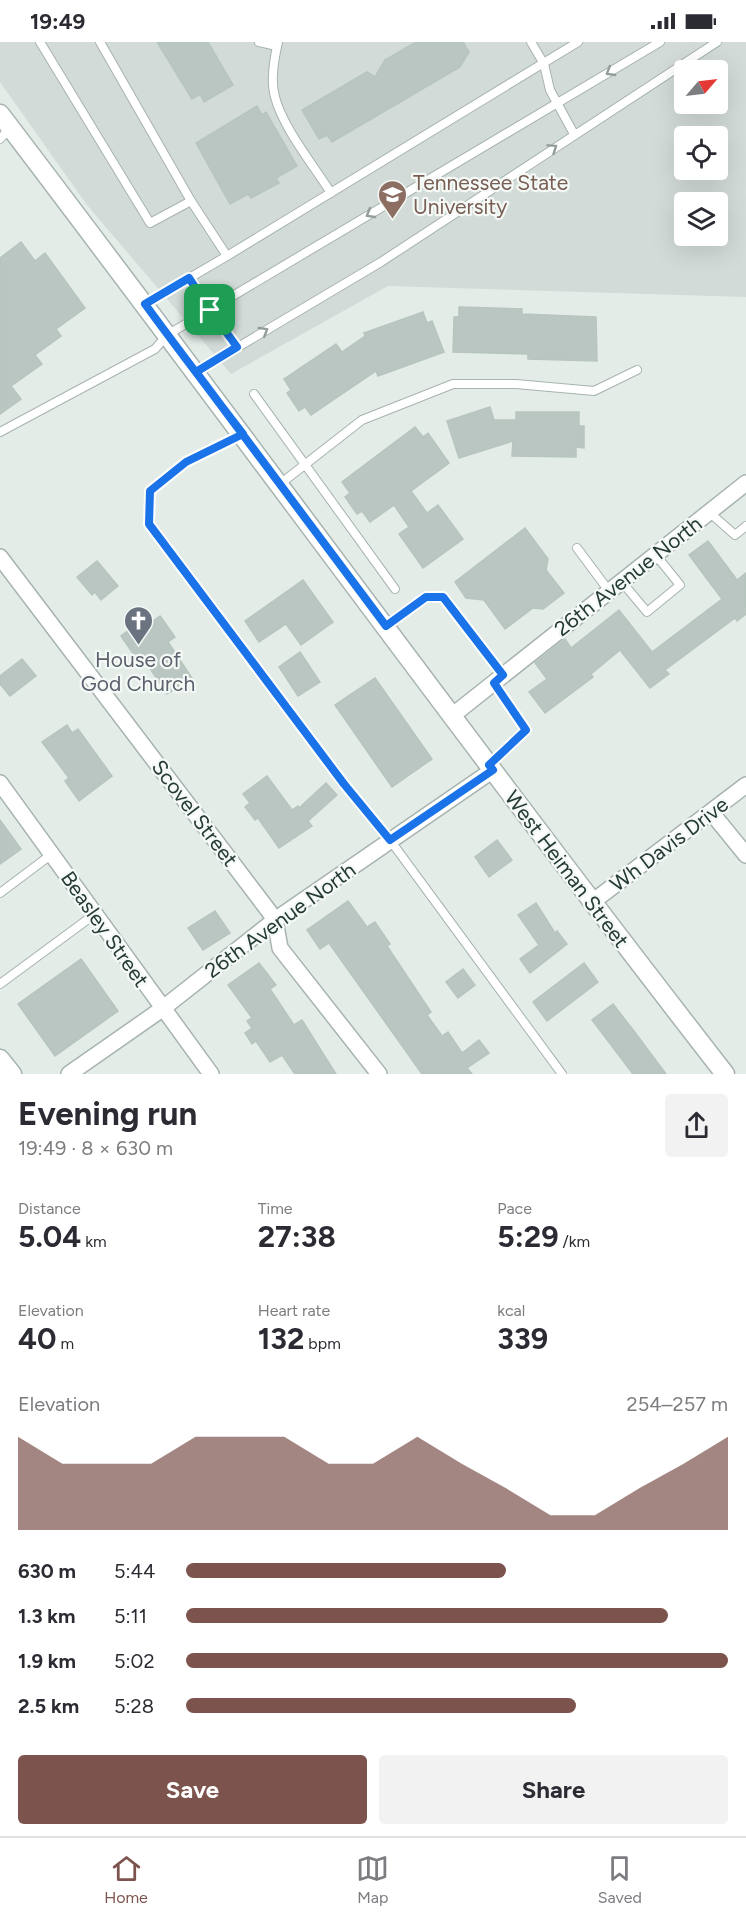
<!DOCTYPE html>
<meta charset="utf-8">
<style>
body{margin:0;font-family:Figtree,sans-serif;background:#f2f2f3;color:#2b2b33;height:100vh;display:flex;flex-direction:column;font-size:22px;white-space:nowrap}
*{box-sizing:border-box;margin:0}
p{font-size:20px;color:#7c7c81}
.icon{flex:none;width:33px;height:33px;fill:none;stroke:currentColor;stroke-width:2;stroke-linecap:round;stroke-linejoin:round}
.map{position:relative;height:1032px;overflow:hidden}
.sheet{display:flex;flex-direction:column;background:#fff;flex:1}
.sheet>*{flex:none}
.needle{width:39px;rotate:62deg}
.buttons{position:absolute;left:674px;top:18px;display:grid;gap:12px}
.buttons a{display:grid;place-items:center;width:54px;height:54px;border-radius:6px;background:#fff;box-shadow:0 6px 24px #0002;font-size:30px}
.pin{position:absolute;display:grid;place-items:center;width:51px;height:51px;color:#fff;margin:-26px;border-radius:12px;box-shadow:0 3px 9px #0006}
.round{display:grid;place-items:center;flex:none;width:63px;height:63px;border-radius:6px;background:#f2f2f3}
.head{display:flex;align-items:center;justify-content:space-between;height:102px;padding:0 18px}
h1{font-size:33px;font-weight:700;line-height:45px}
.figures{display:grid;grid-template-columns:repeat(3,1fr);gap:9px;height:102px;padding:6px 18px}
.figures div{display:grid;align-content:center}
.figures b{font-size:30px;font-weight:700}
.figures small{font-size:16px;font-weight:400}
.figures p{font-size:16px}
.chart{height:168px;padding:12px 18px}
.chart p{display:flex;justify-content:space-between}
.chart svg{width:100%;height:108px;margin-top:6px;fill:#7d544d;opacity:.7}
.cta{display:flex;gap:12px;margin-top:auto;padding:12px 18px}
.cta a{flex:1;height:69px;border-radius:6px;background:#7d544d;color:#fff;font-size:24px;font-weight:700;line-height:69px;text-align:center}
.cta a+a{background:#f2f2f3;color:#2b2b33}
ul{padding:0 18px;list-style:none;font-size:20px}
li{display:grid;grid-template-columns:96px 72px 1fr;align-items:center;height:45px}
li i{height:15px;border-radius:8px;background:#7d544d}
.status{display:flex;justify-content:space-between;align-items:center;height:42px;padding:0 30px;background:#fff;direction:ltr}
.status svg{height:16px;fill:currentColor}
.menu{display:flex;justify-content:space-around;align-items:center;height:84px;border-top:2px solid #e1e1e2;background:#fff;font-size:16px;color:#7c7c81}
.menu a{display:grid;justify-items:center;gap:3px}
.menu .on{color:#7d544d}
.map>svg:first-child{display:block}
</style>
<div class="status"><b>19:49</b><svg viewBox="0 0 49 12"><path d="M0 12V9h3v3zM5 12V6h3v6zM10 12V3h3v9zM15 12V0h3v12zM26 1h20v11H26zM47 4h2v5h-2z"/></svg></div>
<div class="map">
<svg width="746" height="1032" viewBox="0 0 746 1032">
<rect width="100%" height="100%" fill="#e4ece8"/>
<!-- built -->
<path fill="#d2dbd7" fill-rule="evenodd" d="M 0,0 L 746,0 L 746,255 L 388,244 L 231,332 L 87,163 L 0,40 ZM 684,28 L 717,28 L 717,62 L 684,62 ZM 684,94 L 717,94 L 717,128 L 684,128 ZM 684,160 L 717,160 L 717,194 L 684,194 Z"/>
<!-- building -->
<g fill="#bac6c1" stroke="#b7c5bf" stroke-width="1.5">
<path d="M 157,0 L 208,0 L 233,43 L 204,60 L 200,52 L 192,57 Z"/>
<path d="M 416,0 L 463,0 L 469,10 L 460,25 L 332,100 L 327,93 L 319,97 L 302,68 L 367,30 L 375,35 L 385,18 Z"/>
<path d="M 257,64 L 262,73 L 266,70 L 297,124 L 276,136 L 279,141 L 251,156 L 248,152 L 230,162 L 196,101 Z"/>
<path d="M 21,200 L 35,219 L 45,211 L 85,266 L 56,287 L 61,294 L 35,313 L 42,322 L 11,344 L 21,357 L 0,372 L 0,216 Z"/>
<path d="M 459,265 L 522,267 L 522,272 L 596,275 L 597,319 L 528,317 L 528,312 L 453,310 L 454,275 L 459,275 Z"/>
<path d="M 423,270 L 427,281 L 432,279 L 444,310 L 378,334 L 376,329 L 311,373 L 305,365 L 299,369 L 287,351 L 291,348 L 284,337 L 336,302 L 342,310 L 365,294 L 364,291 Z"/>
<path d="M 490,365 L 494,378 L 516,378 L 516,370 L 579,370 L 579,384 L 584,384 L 584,406 L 576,405 L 576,415 L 512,414 L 513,399 L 459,416 L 447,379 Z"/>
<path d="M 415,385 L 423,395 L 428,391 L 449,421 L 411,449 L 427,471 L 438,463 L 463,497 L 423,526 L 399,492 L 409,485 L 394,463 L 370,480 L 362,469 L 357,472 L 345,455 L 350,451 L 342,440 Z"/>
<path d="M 525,486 L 548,517 L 546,528 L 564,551 L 543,567 L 533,566 L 505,587 L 484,558 L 466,556 L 455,540 Z"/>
<path d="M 708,499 L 737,538 L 746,531 L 746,572 L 737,579 L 735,576 L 665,628 L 669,632 L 650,646 L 620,608 L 591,632 L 593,635 L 545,671 L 529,650 L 547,637 L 535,621 L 565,597 L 571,606 L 619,568 L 652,610 L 722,557 L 689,513 Z"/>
<path d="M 97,519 L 118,544 L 101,558 L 95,550 L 92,553 L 77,535 Z"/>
<path d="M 303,538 L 333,580 L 301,603 L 286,582 L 259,600 L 245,579 Z"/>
<path d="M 160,574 L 175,595 L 168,600 L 192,636 L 167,652 L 141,613 L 136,616 L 121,594 L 133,585 L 137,590 Z"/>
<path d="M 300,610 L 320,640 L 298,654 L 279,625 Z"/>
<path d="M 22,617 L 36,634 L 10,654 L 0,642 L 0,634 Z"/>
<path d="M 375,636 L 432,717 L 392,745 L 335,663 Z"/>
<path d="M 67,683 L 72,691 L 78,687 L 112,734 L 79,759 L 65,739 L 69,736 L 42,700 Z"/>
<path d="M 267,734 L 292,768 L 298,764 L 299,766 L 326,741 L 337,753 L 308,779 L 312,784 L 279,806 L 258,776 L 255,778 L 245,765 L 250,761 L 243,752 Z"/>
<path d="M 0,778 L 21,807 L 0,822 Z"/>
<path d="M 497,798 L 512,818 L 489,835 L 475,815 Z"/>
<path d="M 348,859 L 367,885 L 375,880 L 390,902 L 387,904 L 431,970 L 427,973 L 442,994 L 448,990 L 462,1011 L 479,998 L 489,1011 L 467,1026 L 472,1032 L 422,1032 L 329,901 L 320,907 L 307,888 Z"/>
<path d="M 536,861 L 555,891 L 557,889 L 567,902 L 530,931 L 520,917 L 539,903 L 518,873 Z"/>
<path d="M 215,869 L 230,891 L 203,908 L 188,886 Z"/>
<path d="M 81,917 L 118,969 L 55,1014 L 18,962 Z"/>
<path d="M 259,921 L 276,943 L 270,947 L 294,983 L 302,978 L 336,1032 L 295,1032 L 282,1013 L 270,1020 L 256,999 L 252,1002 L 245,991 L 252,986 L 247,979 L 252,976 L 228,943 Z"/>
<path d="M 584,921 L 598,940 L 547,979 L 533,960 Z"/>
<path d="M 463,927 L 475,943 L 458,956 L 446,940 Z"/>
<path d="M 613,962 L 637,993 L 666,1032 L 633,1032 L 592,978 Z"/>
</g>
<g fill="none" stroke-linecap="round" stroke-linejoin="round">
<defs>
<g id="service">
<path d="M 40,0 L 150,181 L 191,159"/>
<path d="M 100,0 L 191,159 L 227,214 L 145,262"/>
<path d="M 259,0 L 277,4"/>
<path d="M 278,0 C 274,17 270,38 275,55 C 283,86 314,124 331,151"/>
<path d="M 531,0 L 544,22 L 550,48 L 574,92"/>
<path d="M 0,97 L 10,86"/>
<path d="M 227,214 L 578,0"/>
<path d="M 189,236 L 237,305"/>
<path d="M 196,330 L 381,220 L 717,0"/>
<path d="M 254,352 L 395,547"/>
<path d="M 0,390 L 155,307 L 167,293 L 660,0"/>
<path d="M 242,392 L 186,420 L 150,449 L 149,482 L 344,742 L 390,798 L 562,1032"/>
<path d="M 280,442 L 362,378 L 453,342 L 516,342 L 594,349 L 637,328"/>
<path d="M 709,470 L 735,493 L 746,484"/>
<path d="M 577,506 L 609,549"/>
<path d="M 621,539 L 647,570 L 680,543 L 655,512"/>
<path d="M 386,584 L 426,555 L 443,555 L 503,633"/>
<path d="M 489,723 L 526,688 L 493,641"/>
<path d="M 0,851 L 52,812"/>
<path d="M 0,942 L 95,872"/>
</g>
<g id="minor">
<path d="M 0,515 L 268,868 L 275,878 L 280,906 L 379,1032"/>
<path d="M 453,673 L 746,441"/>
<path d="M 0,741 L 211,1032"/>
<path d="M 711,770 L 746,813"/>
<path d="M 591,861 L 746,743"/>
<path d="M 69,1032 L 162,967 L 275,878 L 493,728"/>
</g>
<path id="tertiary" d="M 0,72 C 243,391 479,716 725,1032"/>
<path id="secondary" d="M 0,1017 L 12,1032"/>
</defs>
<!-- service casing -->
<use href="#service" stroke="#a7b3af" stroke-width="10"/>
<!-- minor casing -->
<use href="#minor" stroke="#a7b3af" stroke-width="18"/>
<!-- tertiary casing -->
<use href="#tertiary" stroke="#a7b3af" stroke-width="21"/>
<!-- secondary casing -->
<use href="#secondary" stroke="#a4b6af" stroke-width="21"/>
<!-- service -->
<use href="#service" stroke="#fff" stroke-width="8"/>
<!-- minor -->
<use href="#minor" stroke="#fff" stroke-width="15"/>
<!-- tertiary -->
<use href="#tertiary" stroke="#fff" stroke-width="18"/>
<!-- secondary -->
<use href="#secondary" stroke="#fff" stroke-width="18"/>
</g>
<!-- one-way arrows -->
<defs><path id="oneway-chevron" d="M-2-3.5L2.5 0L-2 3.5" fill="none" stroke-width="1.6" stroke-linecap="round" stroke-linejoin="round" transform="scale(1.5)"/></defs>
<g stroke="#929d9a">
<use href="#oneway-chevron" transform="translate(610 30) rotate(149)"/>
<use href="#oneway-chevron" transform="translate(553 106) rotate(-34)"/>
<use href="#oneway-chevron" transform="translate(370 172) rotate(150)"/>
<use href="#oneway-chevron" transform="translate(264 289) rotate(-31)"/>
</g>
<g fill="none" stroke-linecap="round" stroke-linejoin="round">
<defs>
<path id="route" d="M 210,268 L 189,236 L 145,262 C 177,306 210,349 243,392 L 186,420 L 150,449 L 149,482 L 344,742 L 390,798 L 493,728 L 489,723 L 526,688 L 494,641 L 503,633 L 443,555 L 426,555 L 386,584 L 196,330 L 237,305 L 210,268"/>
</defs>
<!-- route casing -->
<use href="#route" stroke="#fff" stroke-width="12"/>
<!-- route -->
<use href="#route" stroke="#1a73e8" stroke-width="8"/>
</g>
<!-- icons -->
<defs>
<symbol id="university-pin" viewBox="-11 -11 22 30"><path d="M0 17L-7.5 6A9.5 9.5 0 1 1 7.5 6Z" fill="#8d6e63" stroke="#f4f9f6"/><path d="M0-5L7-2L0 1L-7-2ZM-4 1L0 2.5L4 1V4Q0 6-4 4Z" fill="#fff"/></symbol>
<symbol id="church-pin" viewBox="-11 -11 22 30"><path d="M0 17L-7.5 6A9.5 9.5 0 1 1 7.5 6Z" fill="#6b7280" stroke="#f4f9f6"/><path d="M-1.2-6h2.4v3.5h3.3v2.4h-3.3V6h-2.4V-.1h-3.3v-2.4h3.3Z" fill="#fff"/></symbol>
</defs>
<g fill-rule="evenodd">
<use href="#university-pin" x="376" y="136" width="33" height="45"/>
<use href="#church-pin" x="122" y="562" width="33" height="45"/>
</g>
<g text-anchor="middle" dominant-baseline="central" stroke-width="4.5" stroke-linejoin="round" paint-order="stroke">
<!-- education labels -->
<g font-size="21" fill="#785e54" stroke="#f4f9f6" text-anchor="start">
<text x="413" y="140">Tennessee State<tspan x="413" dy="24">University</tspan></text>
</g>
<!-- street labels -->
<g font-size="21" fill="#263b35" stroke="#f4f9f6">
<text transform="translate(628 534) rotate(-38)">26th Avenue North</text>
<text transform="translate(195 771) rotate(53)">Scovel Street</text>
<text transform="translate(669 802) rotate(-37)">Wh Davis Drive</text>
<text transform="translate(567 827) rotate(53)">West Heiman Street</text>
<text transform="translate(280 878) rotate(-36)">26th Avenue North</text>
<text transform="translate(105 887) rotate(55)">Beasley Street</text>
</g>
<!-- worship labels -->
<g font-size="21" fill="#5b616d" stroke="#f4f9f6">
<text x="138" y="617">House of<tspan x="138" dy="24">God Church</tspan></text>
</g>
</g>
</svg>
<div class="buttons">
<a><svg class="needle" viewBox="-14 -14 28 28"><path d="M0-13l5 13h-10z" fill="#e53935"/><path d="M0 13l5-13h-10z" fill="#7c7c81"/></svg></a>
<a><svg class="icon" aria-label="locate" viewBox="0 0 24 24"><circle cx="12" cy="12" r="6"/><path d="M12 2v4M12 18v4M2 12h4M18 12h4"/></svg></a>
<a><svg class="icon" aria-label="layers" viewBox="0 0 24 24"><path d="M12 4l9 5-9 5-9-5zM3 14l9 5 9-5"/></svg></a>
</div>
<div class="pin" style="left:210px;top:268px;background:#1e9e55"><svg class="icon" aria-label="arrive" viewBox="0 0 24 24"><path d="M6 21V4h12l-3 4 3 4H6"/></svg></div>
</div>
<section class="sheet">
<div class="head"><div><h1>Evening run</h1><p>19:49 · 8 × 630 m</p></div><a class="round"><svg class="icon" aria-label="share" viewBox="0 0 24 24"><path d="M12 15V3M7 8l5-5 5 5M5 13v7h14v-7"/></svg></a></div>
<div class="figures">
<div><p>Distance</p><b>5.04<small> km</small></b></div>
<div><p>Time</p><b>27:38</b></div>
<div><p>Pace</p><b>5:29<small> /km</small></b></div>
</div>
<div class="figures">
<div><p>Elevation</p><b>40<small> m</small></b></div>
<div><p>Heart rate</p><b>132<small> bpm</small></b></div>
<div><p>kcal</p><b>339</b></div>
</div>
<div class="chart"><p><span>Elevation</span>254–257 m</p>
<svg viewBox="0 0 160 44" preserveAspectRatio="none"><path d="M0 44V6L10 17L20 17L30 17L40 6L50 6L60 6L70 17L80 17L90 6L100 17L110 27L120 38L130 38L140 27L150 17L160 6V44z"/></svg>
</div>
<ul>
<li><b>630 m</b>5:44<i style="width:59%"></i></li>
<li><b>1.3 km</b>5:11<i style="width:89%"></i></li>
<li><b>1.9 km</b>5:02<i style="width:100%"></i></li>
<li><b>2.5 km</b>5:28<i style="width:72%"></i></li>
</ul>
<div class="cta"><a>Save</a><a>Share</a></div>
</section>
<nav class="menu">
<a class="on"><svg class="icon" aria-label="home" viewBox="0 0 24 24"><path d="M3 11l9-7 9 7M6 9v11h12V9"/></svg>Home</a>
<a><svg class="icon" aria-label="map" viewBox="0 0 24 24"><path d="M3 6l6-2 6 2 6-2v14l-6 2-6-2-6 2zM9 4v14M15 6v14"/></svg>Map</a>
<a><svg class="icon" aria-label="saved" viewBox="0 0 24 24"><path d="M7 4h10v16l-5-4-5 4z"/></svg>Saved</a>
</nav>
